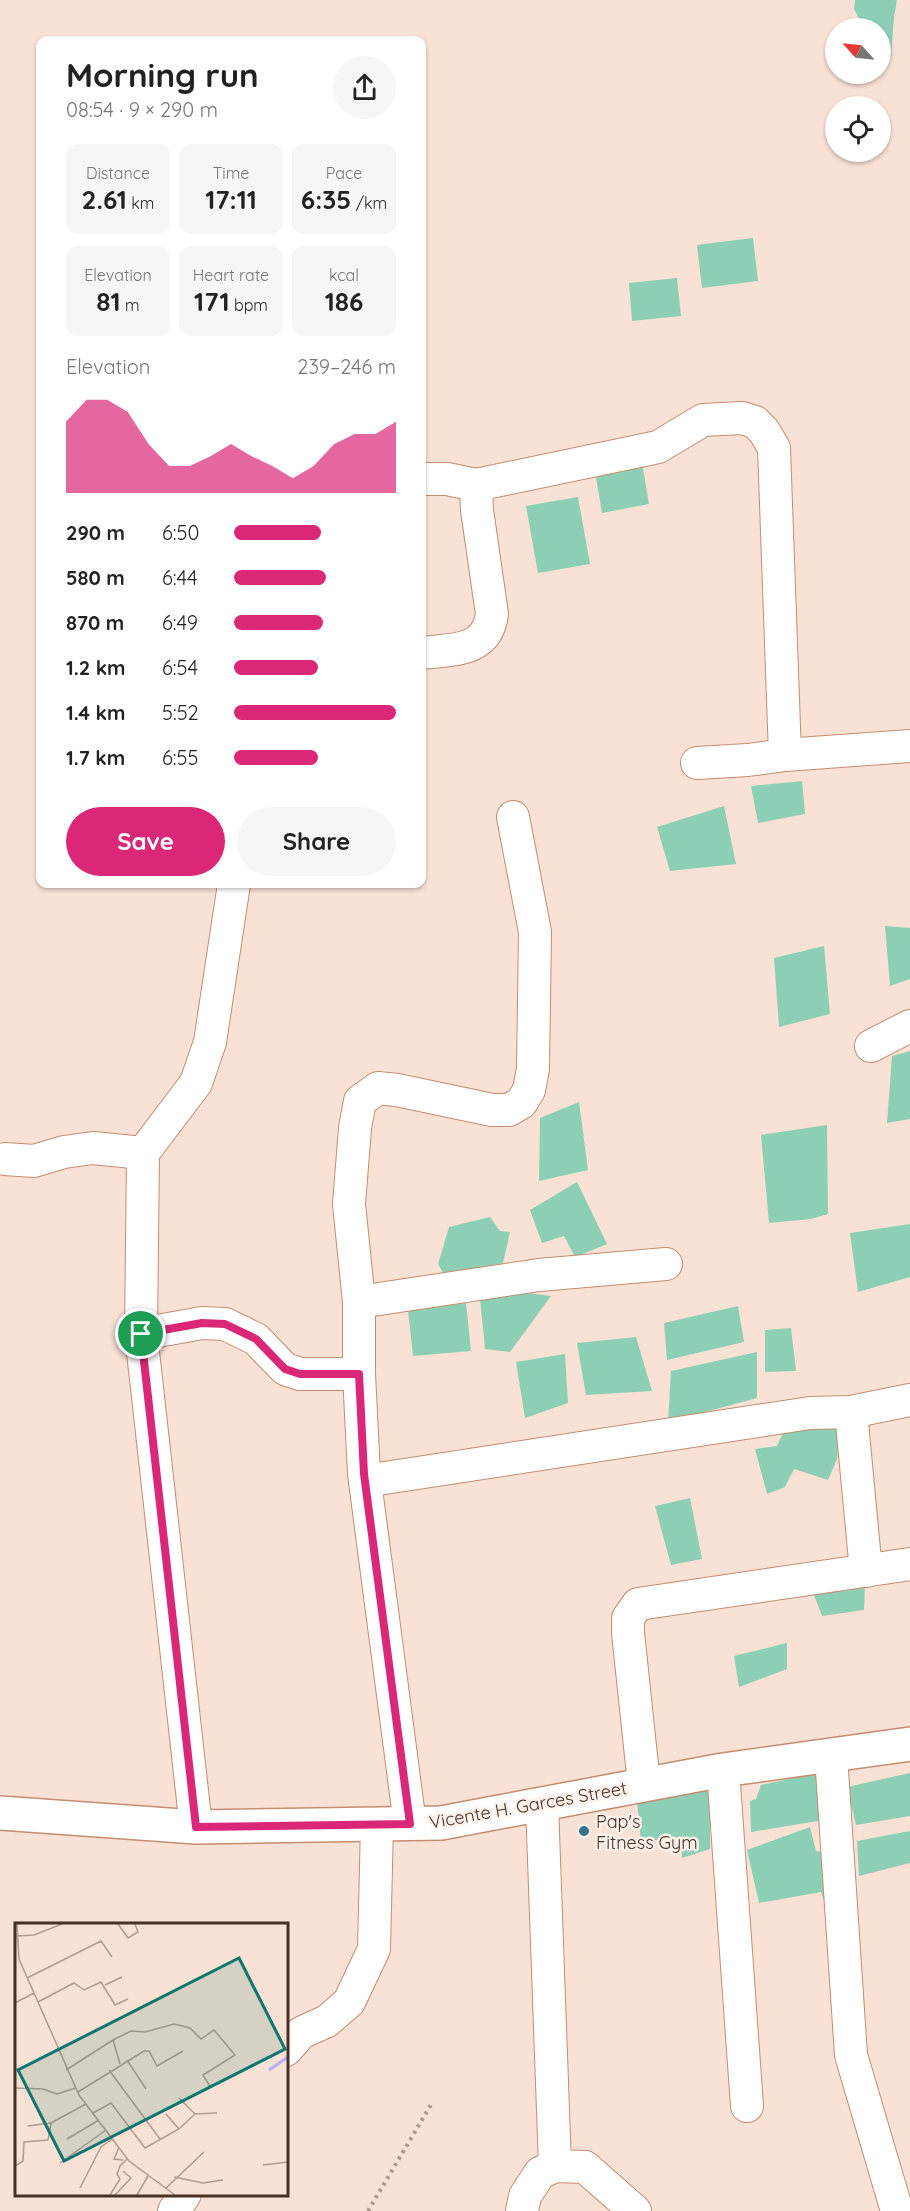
<!DOCTYPE html>
<meta charset="utf-8">
<style>
body{margin:0;font-family:Quicksand,sans-serif;background:#f6f6f6;color:#222;height:100vh;display:flex;flex-direction:column;font-size:22px;white-space:nowrap}
*{box-sizing:border-box;margin:0}
p{font-size:20px;color:#767676}
.icon{flex:none;width:33px;height:33px;fill:none;stroke:currentColor;stroke-width:2;stroke-linecap:round;stroke-linejoin:round}
.map{position:relative;flex:1;overflow:hidden}
.sheet{position:absolute;left:36px;top:36px;width:390px;height:852px;display:flex;flex-direction:column;background:#fff;border-radius:12px;box-shadow:0 2px 4px #0004}
.sheet>*{flex:none}
.needle{width:39px;rotate:297deg}
.buttons{position:absolute;left:825px;top:18px;display:grid;gap:12px}
.buttons a{display:grid;place-items:center;width:66px;height:66px;border-radius:50%;background:#fff;box-shadow:0 2px 4px #0004;font-size:30px}
.pin{position:absolute;display:grid;place-items:center;width:51px;height:51px;color:#fff;margin:-26px;border:3px solid #fff;border-radius:50%;box-shadow:0 2px 6px #0007}
.round{display:grid;place-items:center;flex:none;width:63px;height:63px;border-radius:32px;background:#f6f6f6}
.summary{display:flex;align-items:center;justify-content:space-between;height:102px;padding:0 30px}
h1{font-size:33px;font-weight:800;line-height:45px}
.figures{display:grid;grid-template-columns:repeat(3,1fr);gap:9px;height:102px;padding:6px 30px}
.figures div{display:grid;align-content:center;border-radius:12px;background:#f6f6f6;text-align:center}
.figures b{font-size:26px;font-weight:800}
.figures small{font-size:16px;font-weight:400}
.figures p{font-size:16px}
.chart{height:168px;padding:12px 30px}
.chart p{display:flex;justify-content:space-between}
.chart svg{width:100%;height:108px;margin-top:6px;fill:#db2777;opacity:.7}
.cta{display:flex;gap:12px;margin-top:auto;padding:12px 30px}
.cta a{flex:1;height:69px;border-radius:36px;background:#db2777;color:#fff;font-size:24px;font-weight:800;line-height:69px;text-align:center}
.cta a+a{background:#f6f6f6;color:#222}
ul{padding:0 30px;list-style:none;font-size:20px}
li{display:grid;grid-template-columns:96px 72px 1fr;align-items:center;height:45px}
li i{height:15px;border-radius:8px;background:#db2777}
.map>svg:first-child{display:block}
</style>
<div class="map">
<svg width="910" height="2211" viewBox="0 0 910 2211">
<rect width="100%" height="100%" fill="#f9e1d5"/>
<!-- building -->
<g fill="#8ccfb4">
<path d="M 855,0 L 897,0 L 894,17 L 891,57 L 880,53 L 880,28 L 864,28 L 854,9 Z"/>
<path d="M 753,238 L 758,281 L 702,288 L 697,245 Z"/>
<path d="M 677,278 L 681,316 L 632,321 L 629,283 Z"/>
<path d="M 641,457 L 649,504 L 602,513 L 594,466 Z"/>
<path d="M 578,497 L 590,564 L 538,573 L 526,506 Z"/>
<path d="M 802,781 L 805,814 L 758,823 L 751,786 Z"/>
<path d="M 724,806 L 736,864 L 670,871 L 657,827 Z"/>
<path d="M 885,926 L 910,928 L 910,979 L 890,986 Z"/>
<path d="M 824,946 L 830,1014 L 779,1027 L 774,958 Z"/>
<path d="M 910,1051 L 910,1119 L 887,1123 L 892,1056 Z"/>
<path d="M 579,1102 L 588,1170 L 539,1181 L 540,1118 Z"/>
<path d="M 827,1125 L 828,1214 L 811,1219 L 769,1223 L 761,1135 Z"/>
<path d="M 577,1182 L 607,1244 L 575,1257 L 564,1236 L 542,1243 L 530,1210 Z"/>
<path d="M 490,1217 L 500,1231 L 510,1232 L 503,1263 L 469,1271 L 443,1273 L 438,1264 L 449,1227 Z"/>
<path d="M 910,1224 L 910,1277 L 858,1292 L 850,1233 Z"/>
<path d="M 479,1287 L 551,1296 L 510,1352 L 485,1349 Z"/>
<path d="M 466,1303 L 471,1351 L 413,1356 L 408,1311 Z"/>
<path d="M 738,1306 L 744,1342 L 667,1360 L 664,1323 Z"/>
<path d="M 791,1328 L 796,1371 L 765,1372 L 765,1330 Z"/>
<path d="M 636,1337 L 652,1391 L 586,1395 L 577,1343 Z"/>
<path d="M 757,1352 L 757,1398 L 668,1422 L 671,1371 Z"/>
<path d="M 565,1354 L 568,1403 L 525,1418 L 516,1362 Z"/>
<path d="M 789,1420 L 840,1429 L 837,1459 L 828,1480 L 794,1469 L 785,1487 L 767,1494 L 755,1449 L 777,1446 Z"/>
<path d="M 690,1498 L 702,1559 L 671,1565 L 655,1506 Z"/>
<path d="M 865,1584 L 864,1610 L 822,1616 L 814,1595 Z"/>
<path d="M 787,1643 L 787,1669 L 739,1687 L 734,1656 Z"/>
<path d="M 822,1772 L 824,1820 L 751,1832 L 750,1801 L 756,1799 L 761,1785 Z"/>
<path d="M 910,1773 L 910,1816 L 856,1825 L 847,1787 Z"/>
<path d="M 710,1782 L 710,1849 L 682,1858 L 681,1837 L 641,1842 L 637,1800 Z"/>
<path d="M 810,1827 L 816,1851 L 832,1854 L 833,1903 L 824,1901 L 821,1892 L 759,1903 L 747,1850 Z"/>
<path d="M 910,1831 L 910,1863 L 859,1876 L 857,1841 Z"/>
</g>
<g fill="none" stroke-linecap="round" stroke-linejoin="round">
<defs>
<g id="minor">
<path d="M 422,479 L 447,479 L 476,485"/>
<path d="M 422,653 C 452,649 487,653 492,614 L 477,510 L 476,485 L 658,447 L 703,420 L 742,418 L 755,422 L 764,431 L 774,448 L 785,755 L 910,746"/>
<path d="M 697,763 L 748,760 L 785,755"/>
<path d="M 234,884 L 210,1042 L 196,1083 L 143,1153 L 141,1334 L 202,1323 L 225,1324 L 256,1339 L 285,1369 L 300,1374 L 359,1374"/>
<path d="M 871,1046 L 910,1026"/>
<path d="M 5,1159 L 34,1161 L 64,1152 L 93,1148 L 143,1153"/>
<path d="M 359,1302 L 539,1275 L 666,1264"/>
<path d="M 141,1334 L 196,1827"/>
<path d="M 851,1412 L 866,1571"/>
<path d="M 365,1481 L 810,1413 L 851,1412 L 910,1400"/>
<path d="M 831,1756 L 851,2055 L 897,2211"/>
<path d="M 723,1770 L 747,2106"/>
<path d="M 644,1784 L 628,1633 L 628,1618 L 638,1604 L 910,1564"/>
<path d="M 542,1804 L 555,2166"/>
<path d="M 410,1824 L 364,1474 L 359,1374 L 359,1302 L 349,1204 L 355,1128 L 360,1101 L 378,1088 L 397,1090 L 492,1110 L 509,1110 L 521,1103 L 529,1090 L 533,1069 L 535,932 L 513,817"/>
<path d="M 286,2050 L 301,2033 L 327,2021 L 349,2002 L 374,1949 L 377,1825"/>
<path d="M 174,2211 L 185,2194"/>
<path d="M 522,2211 L 525,2196 L 540,2173 L 555,2166 L 585,2167 L 635,2211"/>
</g>
<path id="tertiary" d="M 0,1813 L 196,1827 L 441,1823 L 723,1770 L 910,1744"/>
</defs>
<!-- minor casing -->
<use href="#minor" stroke="#c48c70" stroke-width="34"/>
<!-- tertiary casing -->
<use href="#tertiary" stroke="#c48c70" stroke-width="36"/>
<!-- path -->
<path stroke="#af978c" stroke-width="4" stroke-dasharray="3 4.5" stroke-linecap="butt" d="M 368,2211 L 432,2103"/>
<!-- minor -->
<use href="#minor" stroke="#fff" stroke-width="32"/>
<!-- tertiary -->
<use href="#tertiary" stroke="#fff" stroke-width="33"/>
</g>
<g fill="none" stroke-linecap="round" stroke-linejoin="round">
<defs>
<path id="route" d="M 202,1323 L 225,1324 L 256,1339 L 285,1369 L 300,1374 L 359,1374 L 364,1474 L 410,1824 L 196,1827 L 141,1334 Z"/>
</defs>
<!-- route casing -->
<use href="#route" stroke="#fff" stroke-width="12"/>
<!-- route -->
<use href="#route" stroke="#db2777" stroke-width="8"/>
</g>
<!-- markers -->
<circle fill="#38738b" stroke="#fdf1eb" stroke-width="2" cx="584" cy="1831" r="6"/>
<g text-anchor="middle" dominant-baseline="central" stroke-width="5" stroke-linejoin="round" paint-order="stroke">
<!-- street labels -->
<g font-size="18" fill="#483025" stroke="#fdf1eb">
<text transform="translate(528 1805) rotate(-10)">Vicente H. Garces Street</text>
</g>
<!-- poi labels -->
<g font-size="18" fill="#483025" stroke="#fdf1eb" text-anchor="start">
<text x="596" y="1821">Pap's<tspan x="596" dy="21">Fitness Gym</tspan></text>
</g>
</g>
<!-- overview -->
<g transform="translate(15 1923)">
<rect width="273" height="273" fill="#f9e1d5"/>
<path fill="none" stroke="#b5b0f2" stroke-width="3" d="M 254,147 L 273,134"/>
<path fill="none" stroke="#b29a8f" stroke-width="1.5" d="M 2,1 L 4,36 L 64,172 L 114,238 L 160,272M 103,1 L 113,15 L 123,9 L 120,1M 1,13 L 19,12 L 47,1M 12,55 L 86,18 L 97,34M 90,62 L 107,54M 23,79 L 59,60 L 69,67 L 86,59 L 100,82 L 113,76M 0,80 L 19,70M 112,137 L 131,166M 105,141 L 98,117 L 116,108 L 130,109 L 159,101 L 175,105 L 186,116 L 199,107 L 220,132 L 188,152 L 196,165M 51,147 L 98,117M 94,147 L 145,216M 0,165 L 28,166 L 42,171 L 61,165M 63,169 L 129,128 L 134,128 L 142,143 L 168,128M 164,175 L 180,191 L 202,190M 78,190 L 96,180 L 130,225 L 164,206 L 180,191M 151,191 L 164,206M 13,203 L 36,200 L 71,181M 52,216 L 84,197M 104,224 L 99,236 L 108,237M 45,240 L 91,207M 248,242 L 273,239M 0,243 L 8,238 L 9,219 L 33,217 L 36,200M 159,254 L 188,260 L 208,257M 65,265 L 86,224 L 97,216M 151,265 L 189,229M 95,272 L 105,256 L 102,251 L 105,243 L 112,236M 100,272 L 116,255 L 108,248M 122,272 L 133,253"/>
<path fill="#0f766e" fill-opacity="0.15" stroke="#0f766e" stroke-width="3" d="M 224,35 L 270,126 L 49,238 L 3,147 Z"/>
<rect width="273" height="273" fill="none" stroke="#483025" stroke-width="3"/>
</g>
</svg>
<div class="buttons">
<a><svg class="needle" viewBox="-14 -14 28 28"><path d="M0-13l5 13h-10z" fill="#e53935"/><path d="M0 13l5-13h-10z" fill="#767676"/></svg></a>
<a><svg class="icon" aria-label="locate" viewBox="0 0 24 24"><circle cx="12" cy="12" r="6"/><path d="M12 2v4M12 18v4M2 12h4M18 12h4"/></svg></a>
</div>
<div class="pin" style="left:141px;top:1334px;background:#1e9e55"><svg class="icon" aria-label="arrive" viewBox="0 0 24 24"><path d="M6 21V4h12l-3 4 3 4H6"/></svg></div>
<section class="sheet">
<div class="summary"><div><h1>Morning run</h1><p>08:54 · 9 × 290 m</p></div><a class="round"><svg class="icon" aria-label="share" viewBox="0 0 24 24"><path d="M12 15V3M7 8l5-5 5 5M5 13v7h14v-7"/></svg></a></div>
<div class="figures">
<div><p>Distance</p><b>2.61<small> km</small></b></div>
<div><p>Time</p><b>17:11</b></div>
<div><p>Pace</p><b>6:35<small> /km</small></b></div>
</div>
<div class="figures">
<div><p>Elevation</p><b>81<small> m</small></b></div>
<div><p>Heart rate</p><b>171<small> bpm</small></b></div>
<div><p>kcal</p><b>186</b></div>
</div>
<div class="chart"><p><span>Elevation</span>239–246 m</p>
<svg viewBox="0 0 160 44" preserveAspectRatio="none"><path d="M0 44V15L10 6L20 6L30 11L40 24L50 33L60 33L70 29L80 24L90 29L100 33L110 38L120 33L130 24L140 20L150 20L160 15V44z"/></svg>
</div>
<ul>
<li><b>290 m</b>6:50<i style="width:54%"></i></li>
<li><b>580 m</b>6:44<i style="width:57%"></i></li>
<li><b>870 m</b>6:49<i style="width:55%"></i></li>
<li><b>1.2 km</b>6:54<i style="width:52%"></i></li>
<li><b>1.4 km</b>5:52<i style="width:100%"></i></li>
<li><b>1.7 km</b>6:55<i style="width:52%"></i></li>
</ul>
<div class="cta"><a>Save</a><a>Share</a></div>
</section>
</div>
